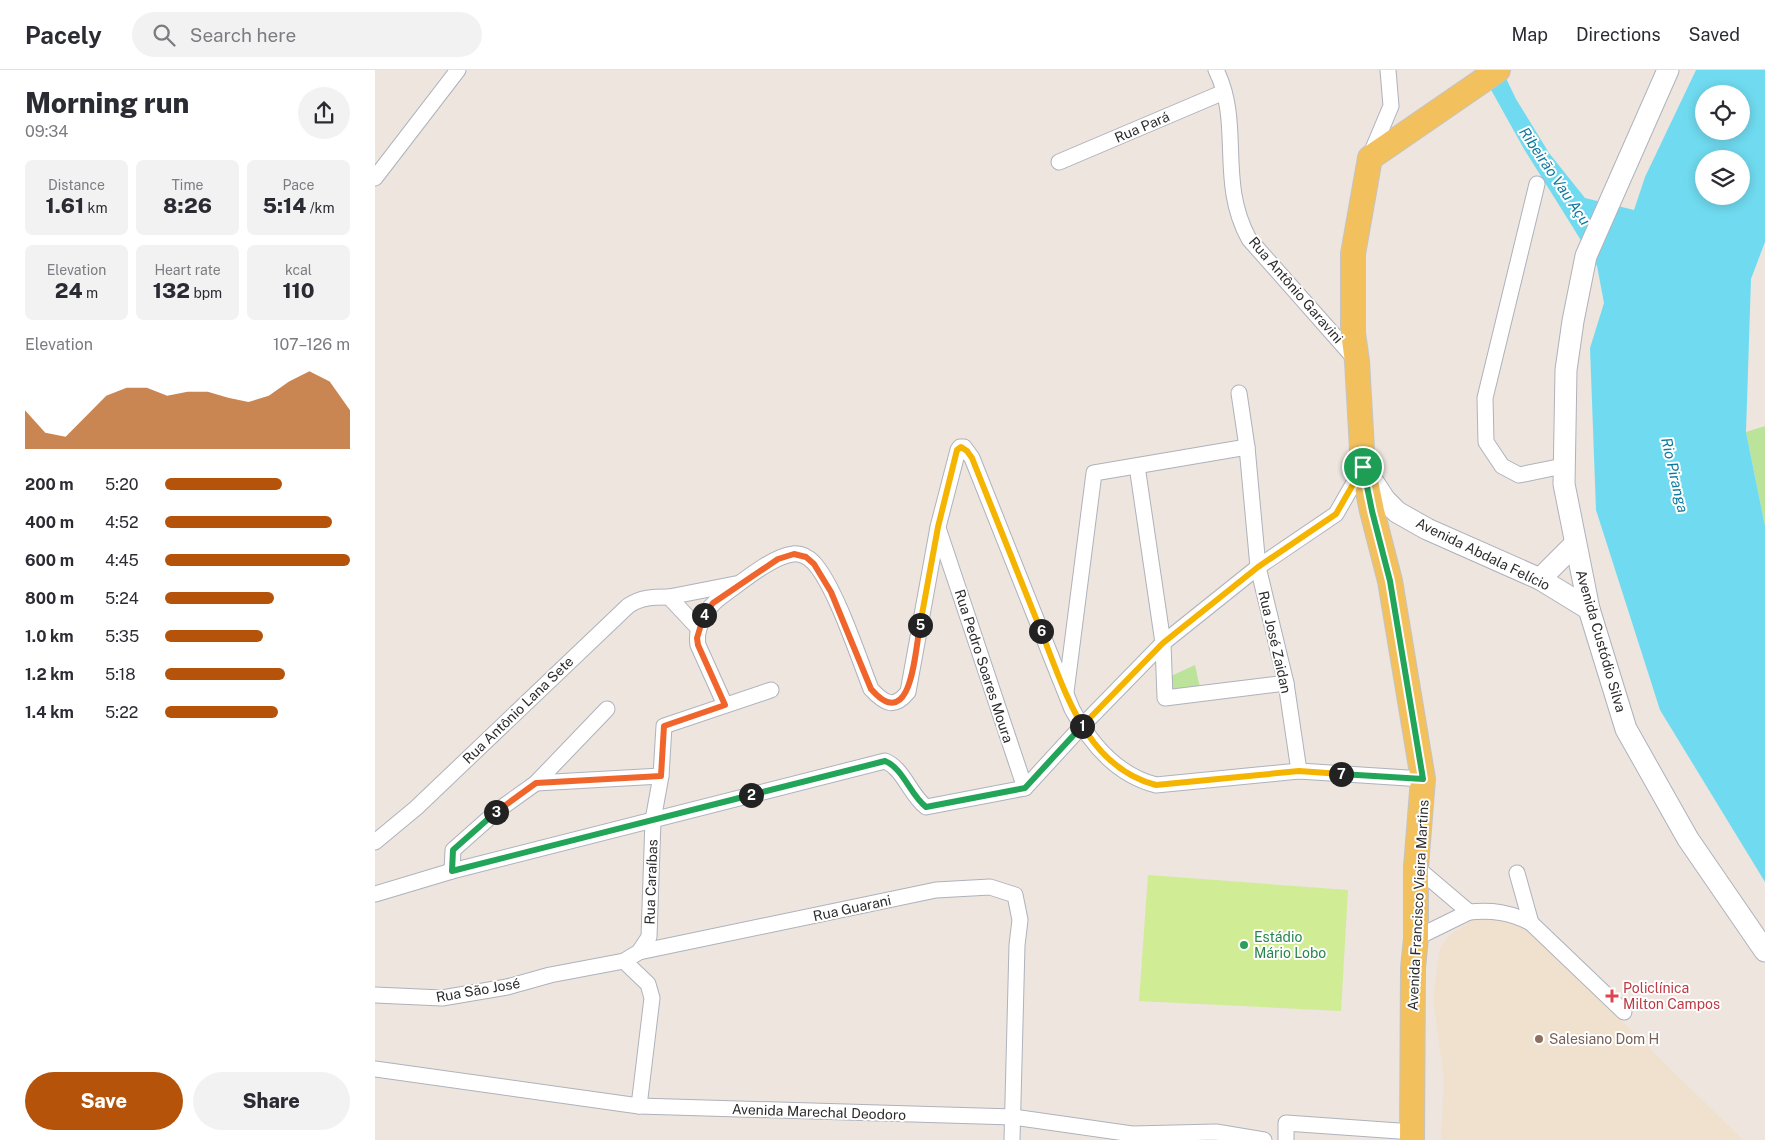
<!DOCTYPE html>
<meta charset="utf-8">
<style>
body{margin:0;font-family:"Public Sans",sans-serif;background:#f2f2f3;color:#2b2b33;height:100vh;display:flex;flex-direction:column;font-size:19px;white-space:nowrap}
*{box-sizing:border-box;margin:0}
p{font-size:16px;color:#7c7c81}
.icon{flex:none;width:28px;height:28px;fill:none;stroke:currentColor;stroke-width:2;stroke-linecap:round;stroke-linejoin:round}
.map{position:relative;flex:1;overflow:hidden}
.details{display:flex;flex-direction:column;background:#fff;width:375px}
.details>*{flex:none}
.buttons{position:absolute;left:1320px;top:15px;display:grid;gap:10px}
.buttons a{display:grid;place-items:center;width:55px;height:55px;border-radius:50%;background:#fff;box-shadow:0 2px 12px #0003;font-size:25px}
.pin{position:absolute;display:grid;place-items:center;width:42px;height:42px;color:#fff;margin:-21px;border:2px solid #fff;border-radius:50%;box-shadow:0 1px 5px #0007}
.km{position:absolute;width:25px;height:25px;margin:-12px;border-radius:50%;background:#222;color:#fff;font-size:14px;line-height:25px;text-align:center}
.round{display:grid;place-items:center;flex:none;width:52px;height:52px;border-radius:26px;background:#f2f2f3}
.headline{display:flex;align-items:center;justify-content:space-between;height:85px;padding:0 25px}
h1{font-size:28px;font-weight:800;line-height:38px}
.figures{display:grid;grid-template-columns:repeat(3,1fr);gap:8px;height:85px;padding:5px 25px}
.figures div{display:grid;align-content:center;border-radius:8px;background:#f2f2f3;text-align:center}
.figures b{font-size:21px;font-weight:800}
.figures small{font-size:14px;font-weight:400}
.figures p{font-size:14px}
.chart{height:140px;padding:10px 25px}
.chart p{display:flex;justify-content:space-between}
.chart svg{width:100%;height:90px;margin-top:5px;fill:#b45309;opacity:.7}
.primary-button{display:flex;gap:10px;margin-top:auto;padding:10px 25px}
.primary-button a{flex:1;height:58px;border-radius:30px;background:#b45309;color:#fff;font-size:20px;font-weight:800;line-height:58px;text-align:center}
.primary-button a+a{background:#f2f2f3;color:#2b2b33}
ul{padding:0 25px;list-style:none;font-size:16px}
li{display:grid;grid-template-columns:80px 60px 1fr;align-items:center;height:38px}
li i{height:12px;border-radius:6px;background:#b45309}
header{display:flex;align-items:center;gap:30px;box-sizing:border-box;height:70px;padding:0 25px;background:#fff;border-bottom:1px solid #e1e1e2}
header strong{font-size:24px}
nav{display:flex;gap:28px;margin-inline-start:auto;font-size:18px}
.search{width:350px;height:45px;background:#f2f2f3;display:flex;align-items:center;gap:12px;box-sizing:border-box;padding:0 18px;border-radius:28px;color:#7c7c81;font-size:19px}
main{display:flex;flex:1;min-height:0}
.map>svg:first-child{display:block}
</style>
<header>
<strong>Pacely</strong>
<div class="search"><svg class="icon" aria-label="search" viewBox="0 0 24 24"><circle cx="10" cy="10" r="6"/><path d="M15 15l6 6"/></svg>Search here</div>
<nav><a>Map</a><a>Directions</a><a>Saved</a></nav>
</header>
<main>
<section class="details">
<div class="headline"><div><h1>Morning run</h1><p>09:34</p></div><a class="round"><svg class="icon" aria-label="share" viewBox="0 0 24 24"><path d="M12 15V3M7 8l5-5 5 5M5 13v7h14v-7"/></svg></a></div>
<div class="figures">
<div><p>Distance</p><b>1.61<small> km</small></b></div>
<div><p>Time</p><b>8:26</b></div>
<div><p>Pace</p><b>5:14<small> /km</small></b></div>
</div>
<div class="figures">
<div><p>Elevation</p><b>24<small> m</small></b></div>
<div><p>Heart rate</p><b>132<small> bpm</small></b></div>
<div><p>kcal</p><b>110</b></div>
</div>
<div class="chart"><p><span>Elevation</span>107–126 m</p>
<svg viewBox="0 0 160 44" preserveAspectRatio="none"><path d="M0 44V25L10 36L20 38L30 28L40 18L50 14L60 14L70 18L80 16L90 16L100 19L110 21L120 18L130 11L140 6L150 11L160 25V44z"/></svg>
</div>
<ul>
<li><b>200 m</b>5:20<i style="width:63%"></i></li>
<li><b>400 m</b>4:52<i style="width:90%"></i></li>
<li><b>600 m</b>4:45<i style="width:100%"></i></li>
<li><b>800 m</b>5:24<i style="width:59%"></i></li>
<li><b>1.0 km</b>5:35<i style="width:53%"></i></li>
<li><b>1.2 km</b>5:18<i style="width:65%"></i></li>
<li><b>1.4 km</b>5:22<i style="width:61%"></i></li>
</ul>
<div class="primary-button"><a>Save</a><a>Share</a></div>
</section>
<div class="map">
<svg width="1390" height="1070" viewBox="0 0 1390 1070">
<rect width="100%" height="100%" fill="#ede5de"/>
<!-- education -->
<path fill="#efe1cd" d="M 1107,844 L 1147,853 L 1368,1070 L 1066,1070 L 1069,1008 L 1058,929 L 1065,878 L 1075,865 Z"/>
<!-- green -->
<g fill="#bbe49a">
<path d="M 1390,356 L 1390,456 L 1371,362 Z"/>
<path d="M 820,595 L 825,618 L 795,625 L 794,607 Z"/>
</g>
<!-- pitch -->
<path fill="#d0ec95" d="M 773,805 L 973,820 L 966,941 L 764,931 Z"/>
<!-- water -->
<path fill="#70dbf0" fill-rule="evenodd" d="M 1105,0 L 1127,0 L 1141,29 L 1174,83 L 1210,128 L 1259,140 L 1270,107 L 1321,0 L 1390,0 L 1390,172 L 1376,209 L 1371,362 L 1390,456 L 1390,812 L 1285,640 L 1221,440 L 1215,278 L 1229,233 L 1222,196 L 1149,79 ZM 1329,24 L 1366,24 L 1366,61 L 1329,61 ZM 1329,89 L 1366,89 L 1366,126 L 1329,126 Z"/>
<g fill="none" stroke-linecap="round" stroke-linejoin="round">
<defs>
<g id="minor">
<path d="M 841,0 C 868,54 842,111 874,169 L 981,290"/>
<path d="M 995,86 L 1016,36 L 1013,0"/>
<path d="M 684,92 L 849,22"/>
<path d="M 0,108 L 83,0"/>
<path d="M 1162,114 L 1110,328 L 1111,372 L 1127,396 L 1144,405 L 1188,396"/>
<path d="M 864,323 L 872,377 L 883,497 L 911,613 L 924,701"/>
<path d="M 762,396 L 788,573 L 790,628 L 911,613"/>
<path d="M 563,458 L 650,718 L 706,657 L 788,573 L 883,497 L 961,444 L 988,397"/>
<path d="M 324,559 L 294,527 L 360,514"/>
<path d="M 691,622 L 719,403 L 872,377"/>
<path d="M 350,635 L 323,575 C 320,557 331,538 346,527 C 363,515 397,486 418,484 C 426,483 434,488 439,493 C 461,518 483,586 496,619 C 510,634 519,639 533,622 L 563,457 L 583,380 L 585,377 L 589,377 L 597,388 L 697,639 C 715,673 742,705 781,715 L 924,701 L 1048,709"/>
<path d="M 161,713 L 286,706"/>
<path d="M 0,772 L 41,738 L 253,536 C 266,527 278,527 294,527"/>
<path d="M 77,801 L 78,780 L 122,741 L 161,713 L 232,639"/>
<path d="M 1142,803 L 1156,853"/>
<path d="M 0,824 L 77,801 L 510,691 C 529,699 535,725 551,737 L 650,718"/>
<path d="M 1094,842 C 1117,840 1135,842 1156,853 L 1249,942"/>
<path d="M 1041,868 L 1094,842 L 1041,797"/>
<path d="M 264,882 L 561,820 L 615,817 L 640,825 L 645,850 L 642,875 L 637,1070"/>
<path d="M 0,925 L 67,928 L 132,917 L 175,905 L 249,891"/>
<path d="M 0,999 L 264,1036 L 638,1047 L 757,1064 L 841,1062 L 889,1070"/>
<path d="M 264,1036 L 277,928 L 273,914 L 249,891 L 264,882 L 274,867 L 278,750 L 286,706 L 289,656 L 396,620"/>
<path d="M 911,1070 L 911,1053 L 1038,1062"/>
</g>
<g id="secondary">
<path d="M 1293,0 L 1211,186 L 1198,251 L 1191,300 L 1189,414 L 1214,539 L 1251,659 L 1313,769 L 1390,881"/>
<path d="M 989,398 L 1010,430 L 1022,442 L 1052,459 L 1165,509 L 1214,539"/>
<path d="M 1165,509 L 1200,474"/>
</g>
<path id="primary" d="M 1037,1070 L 1038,898 L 1041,868 L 1041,797 L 1048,709 L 1015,511 L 997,441 L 988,397 L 982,291 L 978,263 L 978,184 L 995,88 L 1123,0"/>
</defs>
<!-- minor casing -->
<use href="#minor" stroke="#aeb2bc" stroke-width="17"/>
<!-- secondary casing -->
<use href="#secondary" stroke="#aeb2bc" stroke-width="23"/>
<!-- primary casing -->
<use href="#primary" stroke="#c4c4c4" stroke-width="26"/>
<!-- minor -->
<use href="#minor" stroke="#fff" stroke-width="15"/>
<!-- secondary -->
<use href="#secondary" stroke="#fff" stroke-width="21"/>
<!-- primary -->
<use href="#primary" stroke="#f2c15e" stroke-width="24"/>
</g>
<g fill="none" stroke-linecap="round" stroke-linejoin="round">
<defs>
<path id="split-1" d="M 707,656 L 788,573 L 883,497 L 961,444 L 988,397"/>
<path id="split-2" d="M 376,725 L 510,691 C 529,699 535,725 551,737 L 650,718 L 707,656"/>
<path id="split-3" d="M 121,742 L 78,780 L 77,801 L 376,725"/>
<path id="split-4" d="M 121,742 L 161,713 L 286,706 L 289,656 L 350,635 L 323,575 L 322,568 L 329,545"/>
<path id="split-5" d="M 329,545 L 338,533 L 403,489 L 419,484 L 431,487 L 439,494 L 456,522 L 496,619 C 537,666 540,580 545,555"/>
<path id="split-6" d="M 545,555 L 563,457 L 582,380 L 586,377 L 592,381 L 597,388 L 666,561"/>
<path id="split-7" d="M 666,561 C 690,621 711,697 781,715 L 924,701 L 966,704"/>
<path id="split-8" d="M 966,704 L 1048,709 L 1015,511 L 997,441 L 988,397"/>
</defs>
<!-- split-1 casing -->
<use href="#split-1" stroke="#fff" stroke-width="10"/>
<!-- split-2 casing -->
<use href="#split-2" stroke="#fff" stroke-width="10"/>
<!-- split-3 casing -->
<use href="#split-3" stroke="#fff" stroke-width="10"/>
<!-- split-4 casing -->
<use href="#split-4" stroke="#fff" stroke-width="10"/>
<!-- split-5 casing -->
<use href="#split-5" stroke="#fff" stroke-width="10"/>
<!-- split-6 casing -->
<use href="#split-6" stroke="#fff" stroke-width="10"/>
<!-- split-7 casing -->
<use href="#split-7" stroke="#fff" stroke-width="10"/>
<!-- split-8 casing -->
<use href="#split-8" stroke="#fff" stroke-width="10"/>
<!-- split-1 -->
<use href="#split-1" stroke="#f5b400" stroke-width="6"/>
<!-- split-2 -->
<use href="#split-2" stroke="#22a559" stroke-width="6"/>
<!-- split-3 -->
<use href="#split-3" stroke="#22a559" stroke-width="6"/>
<!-- split-4 -->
<use href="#split-4" stroke="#f0652b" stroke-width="6"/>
<!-- split-5 -->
<use href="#split-5" stroke="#f0652b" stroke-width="6"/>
<!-- split-6 -->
<use href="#split-6" stroke="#f5b400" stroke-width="6"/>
<!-- split-7 -->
<use href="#split-7" stroke="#f5b400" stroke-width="6"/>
<!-- split-8 -->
<use href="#split-8" stroke="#22a559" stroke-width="6"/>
</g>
<!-- markers -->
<circle fill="#2e9e5b" stroke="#fff" stroke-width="2" cx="869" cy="875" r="5"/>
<path fill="#e0444e" stroke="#fff" stroke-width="2" d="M1234.5 918.5h5v5h5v5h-5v5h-5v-5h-5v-5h5z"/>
<circle fill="#8d6e63" stroke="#fff" stroke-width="2" cx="1164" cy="969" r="5"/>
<g text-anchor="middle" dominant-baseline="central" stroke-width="4" stroke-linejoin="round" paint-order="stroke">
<!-- street labels -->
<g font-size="14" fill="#2c2c2c" stroke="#fff">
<text transform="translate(767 57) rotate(-23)">Rua Pará</text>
<text transform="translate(921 220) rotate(49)">Rua Antônio Garavini</text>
<text transform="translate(1108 484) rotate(26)">Avenida Abdala Felício</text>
<text transform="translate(1226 571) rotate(74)">Avenida Custódio Silva</text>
<text transform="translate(900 572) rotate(77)">Rua José Zaidan</text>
<text transform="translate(609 596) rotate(72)">Rua Pedro Soares Moura</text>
<text transform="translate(143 640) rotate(-44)">Rua Antônio Lana Sete</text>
<text transform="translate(276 812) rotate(-88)">Rua Caraíbas</text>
<text transform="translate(1043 835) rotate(-87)">Avenida Francisco Vieira Martins</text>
<text transform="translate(477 838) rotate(-12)">Rua Guarani</text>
<text transform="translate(103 920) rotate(-10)">Rua São José</text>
<text transform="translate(444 1042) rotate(2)">Avenida Marechal Deodoro</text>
</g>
<!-- leisure labels -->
<g font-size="14" fill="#27864d" stroke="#fff" text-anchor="start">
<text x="879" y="867">Estádio<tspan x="879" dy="16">Mário Lobo</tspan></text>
</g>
<!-- health labels -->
<g font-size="14" fill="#be3a42" stroke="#fff" text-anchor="start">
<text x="1248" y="918">Policlínica<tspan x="1248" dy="16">Milton Campos</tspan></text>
</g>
<!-- education labels -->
<g font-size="14" fill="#785e54" stroke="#fff" text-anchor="start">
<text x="1174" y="969">Salesiano Dom H</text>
</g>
<!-- water labels -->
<g font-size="15" font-style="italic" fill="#0c7b9f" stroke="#fff">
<text transform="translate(1180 106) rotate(56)">Ribeirão Vau Açu</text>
<text transform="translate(1300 405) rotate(77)">Rio Piranga</text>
</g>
</g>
</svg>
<div class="buttons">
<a><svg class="icon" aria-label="locate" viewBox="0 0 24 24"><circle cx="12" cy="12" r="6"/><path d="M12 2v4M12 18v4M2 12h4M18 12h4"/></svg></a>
<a><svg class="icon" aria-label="layers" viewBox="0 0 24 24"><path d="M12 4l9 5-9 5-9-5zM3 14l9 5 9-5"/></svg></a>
</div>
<div class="pin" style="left:988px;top:397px;background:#1e9e55"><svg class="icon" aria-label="arrive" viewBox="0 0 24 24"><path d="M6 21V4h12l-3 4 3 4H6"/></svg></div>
<b class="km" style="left:707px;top:656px">1</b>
<b class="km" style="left:376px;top:725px">2</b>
<b class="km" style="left:121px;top:742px">3</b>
<b class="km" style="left:329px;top:545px">4</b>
<b class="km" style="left:545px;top:555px">5</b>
<b class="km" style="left:666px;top:561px">6</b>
<b class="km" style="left:966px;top:704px">7</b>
</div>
</main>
